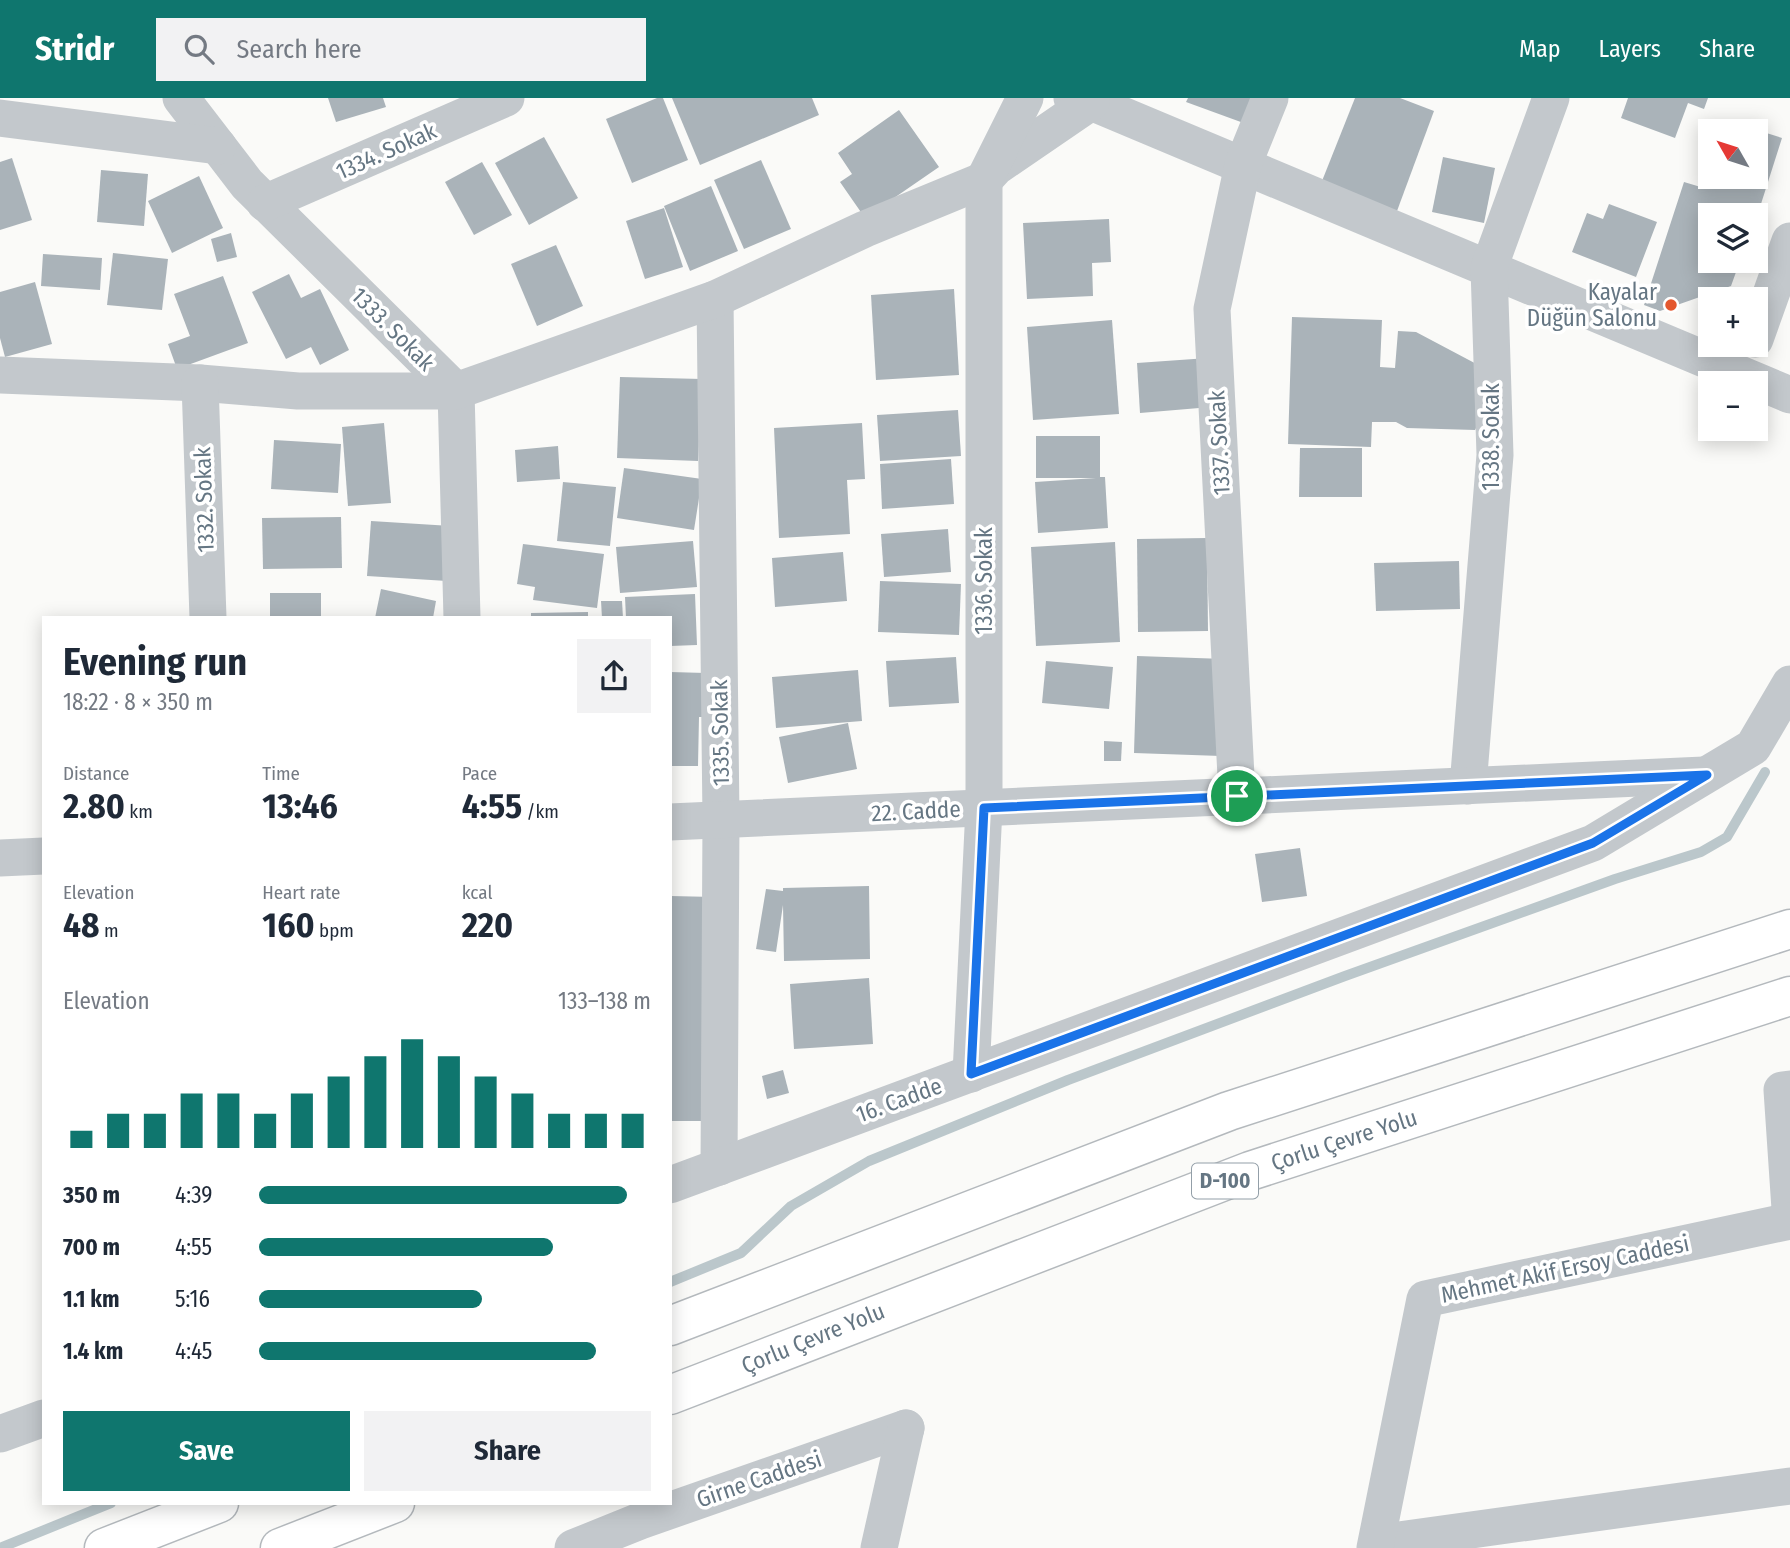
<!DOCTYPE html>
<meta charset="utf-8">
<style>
body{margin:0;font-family:"Fira Sans Condensed",sans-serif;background:#f2f2f3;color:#1f2937;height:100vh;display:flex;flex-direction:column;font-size:26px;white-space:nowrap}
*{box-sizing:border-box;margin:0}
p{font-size:23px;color:#747a83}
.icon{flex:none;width:38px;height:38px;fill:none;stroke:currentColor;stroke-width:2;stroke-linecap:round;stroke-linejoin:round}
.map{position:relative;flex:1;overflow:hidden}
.panel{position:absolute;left:42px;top:518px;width:630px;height:889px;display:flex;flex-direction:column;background:#fff;border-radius:0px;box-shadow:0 4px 18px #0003}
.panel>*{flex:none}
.needle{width:46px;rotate:309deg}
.fabs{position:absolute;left:1698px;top:21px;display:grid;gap:14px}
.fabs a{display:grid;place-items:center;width:70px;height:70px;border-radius:0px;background:#fff;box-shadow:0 4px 18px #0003;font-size:35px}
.pin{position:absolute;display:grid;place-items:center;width:60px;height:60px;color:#fff;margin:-30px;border:4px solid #fff;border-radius:50%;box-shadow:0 2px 7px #0007}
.round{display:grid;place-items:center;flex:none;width:74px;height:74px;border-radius:0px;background:#f2f2f3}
.headline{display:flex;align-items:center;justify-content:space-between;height:119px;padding:0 21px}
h1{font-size:38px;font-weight:700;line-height:52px}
.figures{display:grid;grid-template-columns:repeat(3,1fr);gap:10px;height:119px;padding:7px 21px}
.figures div{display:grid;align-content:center}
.figures b{font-size:35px;font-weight:700}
.figures small{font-size:19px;font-weight:400}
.figures p{font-size:19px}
.chart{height:196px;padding:14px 21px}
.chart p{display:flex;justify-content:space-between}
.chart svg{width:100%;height:126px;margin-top:7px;stroke:#0f766e;stroke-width:6}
.cta{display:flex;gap:14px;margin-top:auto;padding:14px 21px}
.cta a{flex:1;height:80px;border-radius:0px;background:#0f766e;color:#fff;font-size:28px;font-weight:700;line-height:80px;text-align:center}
.cta a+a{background:#f2f2f3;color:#1f2937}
ul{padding:0 21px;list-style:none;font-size:23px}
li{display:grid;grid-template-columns:112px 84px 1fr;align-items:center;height:52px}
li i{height:18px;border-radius:9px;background:#0f766e}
header{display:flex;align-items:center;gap:42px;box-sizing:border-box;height:98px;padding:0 35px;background:#0f766e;color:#fff}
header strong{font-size:33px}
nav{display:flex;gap:38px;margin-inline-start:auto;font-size:24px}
.search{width:490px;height:63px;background:#f2f2f3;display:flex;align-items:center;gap:18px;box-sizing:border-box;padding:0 24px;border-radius:0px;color:#747a83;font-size:26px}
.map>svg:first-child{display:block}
</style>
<header>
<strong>Stridr</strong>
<div class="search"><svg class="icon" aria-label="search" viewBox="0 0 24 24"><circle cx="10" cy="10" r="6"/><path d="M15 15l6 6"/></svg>Search here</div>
<nav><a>Map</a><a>Layers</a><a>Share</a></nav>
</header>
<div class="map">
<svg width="1790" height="1450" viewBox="0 0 1790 1450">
<rect width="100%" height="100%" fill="#fafaf8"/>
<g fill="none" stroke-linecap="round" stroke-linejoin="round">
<!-- stream -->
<g stroke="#bbc7cb" stroke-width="10">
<path d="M 670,1184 L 741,1155 L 791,1108 L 869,1063 L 1068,982 L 1345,878 L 1615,781 L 1701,754 L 1727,739 L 1765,674"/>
<path d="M 0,1450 L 111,1405"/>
</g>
</g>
<!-- building -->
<g fill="#aab3b9">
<path d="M 328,0 L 383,0 L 386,9 L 336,24 Z"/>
<path d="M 657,0 L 663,0 L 688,62 L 632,85 L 606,21 Z"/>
<path d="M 672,0 L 812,0 L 819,17 L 700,67 Z"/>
<path d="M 1188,0 L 1259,0 L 1249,27 L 1186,4 Z"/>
<path d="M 1355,0 L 1400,0 L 1434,13 L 1397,113 L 1322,83 Z"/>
<path d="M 1628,0 L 1708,0 L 1704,11 L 1688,5 L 1675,40 L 1621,20 Z"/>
<path d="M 899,12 L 939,69 L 865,120 L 840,84 L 852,76 L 838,55 Z"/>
<path d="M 1725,22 L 1782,40 L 1760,109 L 1757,117 L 1710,117 L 1710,163 L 1740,163 L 1731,188 L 1660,213 L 1644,207 L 1684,84 L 1704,90 L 1709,72 L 1710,79 L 1755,79 L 1755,33 L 1722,33 Z"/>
<path d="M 544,39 L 578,100 L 529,127 L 495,65 Z"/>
<path d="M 1443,59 L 1495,70 L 1484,125 L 1432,114 Z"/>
<path d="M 12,60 L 32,122 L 0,132 L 0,64 Z"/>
<path d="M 761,62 L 791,131 L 744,151 L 714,82 Z"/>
<path d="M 482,64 L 512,117 L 474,137 L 445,84 Z"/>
<path d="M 101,72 L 148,76 L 144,128 L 97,124 Z"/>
<path d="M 199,78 L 223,130 L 172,155 L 148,103 Z"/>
<path d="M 711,88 L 738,153 L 690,173 L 664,108 Z"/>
<path d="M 1609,106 L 1657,124 L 1636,179 L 1572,154 L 1587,115 L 1603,121 Z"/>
<path d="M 664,110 L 683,169 L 645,181 L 626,123 Z"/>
<path d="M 1109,121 L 1111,164 L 1092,165 L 1093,198 L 1027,201 L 1023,125 Z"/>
<path d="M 231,135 L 237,159 L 217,164 L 211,141 Z"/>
<path d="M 556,147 L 583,208 L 537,228 L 511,166 Z"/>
<path d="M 113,155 L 168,161 L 162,212 L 107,207 Z"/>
<path d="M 43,156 L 102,160 L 100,192 L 41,188 Z"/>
<path d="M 289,176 L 301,200 L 320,191 L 349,252 L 320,267 L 311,249 L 286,261 L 252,194 Z"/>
<path d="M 223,178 L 248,245 L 177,271 L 168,246 L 190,238 L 174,196 Z"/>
<path d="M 35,184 L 52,246 L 5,259 L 0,240 L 0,194 Z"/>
<path d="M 954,191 L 959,277 L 876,282 L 871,197 Z"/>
<path d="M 1292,219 L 1382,222 L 1380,269 L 1395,270 L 1398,233 L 1416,234 L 1484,270 L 1482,318 L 1475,332 L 1407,330 L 1396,324 L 1372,324 L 1371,349 L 1288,346 Z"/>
<path d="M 1112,222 L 1119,316 L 1033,322 L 1027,229 Z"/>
<path d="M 1208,260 L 1211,309 L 1140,315 L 1137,265 Z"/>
<path d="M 620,279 L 702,281 L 698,363 L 617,360 Z"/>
<path d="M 958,312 L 961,358 L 880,363 L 877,317 Z"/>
<path d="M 384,325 L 391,405 L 348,408 L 342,329 Z"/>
<path d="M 862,325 L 865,381 L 847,382 L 850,436 L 779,440 L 774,330 Z"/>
<path d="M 1036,338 L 1100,338 L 1100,379 L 1105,379 L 1108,430 L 1038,435 L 1035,384 L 1096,380 L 1036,380 Z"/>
<path d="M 274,342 L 341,346 L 338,395 L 271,391 Z"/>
<path d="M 558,348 L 560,381 L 517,384 L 515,352 Z"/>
<path d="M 1300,350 L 1362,350 L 1362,399 L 1299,399 Z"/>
<path d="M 951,361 L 954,406 L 882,411 L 880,366 Z"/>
<path d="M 624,370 L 702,381 L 694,432 L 617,420 Z"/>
<path d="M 563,384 L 616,389 L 610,448 L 557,443 Z"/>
<path d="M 341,419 L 342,470 L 263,471 L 262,420 Z"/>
<path d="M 371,423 L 451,428 L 447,483 L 367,478 Z"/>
<path d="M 948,431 L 951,474 L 884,479 L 881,436 Z"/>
<path d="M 1207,440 L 1208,533 L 1138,534 L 1137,441 Z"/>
<path d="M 693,443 L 697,489 L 620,495 L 616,449 Z"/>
<path d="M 1115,444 L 1120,544 L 1036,548 L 1031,449 Z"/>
<path d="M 523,446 L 604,456 L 597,510 L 533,502 L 535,489 L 517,486 Z"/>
<path d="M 843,454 L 847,503 L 775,509 L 772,460 Z"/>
<path d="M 1459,463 L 1460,511 L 1376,513 L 1374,465 Z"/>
<path d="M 880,483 L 961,486 L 959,537 L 878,534 Z"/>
<path d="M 381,491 L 436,503 L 433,520 L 375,520 Z"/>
<rect x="270" y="495" width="51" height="25"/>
<path d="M 695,496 L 697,547 L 670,548 L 670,520 L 626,520 L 625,499 Z"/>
<path d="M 601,503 L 622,503 L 623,520 L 602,520 Z"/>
<path d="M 588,514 L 588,520 L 531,520 L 531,515 Z"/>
<path d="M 1137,558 L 1225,561 L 1221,658 L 1134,655 Z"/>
<path d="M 956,559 L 959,605 L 889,609 L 886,563 Z"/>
<path d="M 1046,563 L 1113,569 L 1109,611 L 1042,605 Z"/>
<path d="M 858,572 L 862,623 L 776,630 L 772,579 Z"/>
<path d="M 670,574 L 706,575 L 705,619 L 699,619 L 698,668 L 670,668 Z"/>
<path d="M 848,625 L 857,671 L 788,685 L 779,639 Z"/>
<path d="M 1104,643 L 1122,644 L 1121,663 L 1104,663 Z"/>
<path d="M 1300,750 L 1307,798 L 1262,804 L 1255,756 Z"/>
<path d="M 869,788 L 870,861 L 784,863 L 783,807 L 776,854 L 756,851 L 766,791 L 783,793 L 783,790 Z"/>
<path d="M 670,798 L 715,799 L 712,1023 L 670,1023 Z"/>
<path d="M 869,880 L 873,946 L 794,951 L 790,886 Z"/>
<path d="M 783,972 L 789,995 L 767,1001 L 762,978 Z"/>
</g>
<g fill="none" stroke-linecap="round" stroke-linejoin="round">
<defs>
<g id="highway">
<path d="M 670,1228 L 1229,1013 L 1790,831"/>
<path d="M 670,1297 L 1250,1073 L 1790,898"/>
<path d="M 104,1450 L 219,1405"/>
<path d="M 280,1450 L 395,1405"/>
</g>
</defs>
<!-- highway casing -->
<use href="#highway" stroke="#b4b9bd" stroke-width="41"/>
<!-- minor -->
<g stroke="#c3c8cc" stroke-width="37">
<path d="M 181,0 L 247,86 L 456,293 L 462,520"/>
<path d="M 1072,0 L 1091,4 L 1790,297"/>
<path d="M 0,20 L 218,48"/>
<path d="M 265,105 L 506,0"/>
<path d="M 715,201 L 721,722 L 719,1069"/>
<path d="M 1755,241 L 1790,143"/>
<path d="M 0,277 L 200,285 L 298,293 L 456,293 L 715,201 L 865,131 L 984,82 L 996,69 L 1091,4"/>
<path d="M 200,285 L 208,520"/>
<path d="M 1468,688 L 1495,357 L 1489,170 L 1551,0"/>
<path d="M 1237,698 L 1212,211 L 1243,67 L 1270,0"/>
<path d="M 670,724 L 1704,677"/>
<path d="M 0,760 L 44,758"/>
<path d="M 971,976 L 984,710 L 984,82 L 1025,0"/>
<path d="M 1790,991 L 1782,992 L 1790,1111"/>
<path d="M 670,1087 L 1593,745 L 1753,649 L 1790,586"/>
<path d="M 0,1336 L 44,1320"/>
<path d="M 1377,1445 L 1790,1388"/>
<path d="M 573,1450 L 640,1423 L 906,1330"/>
<path d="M 879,1450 L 906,1330"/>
<path d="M 1375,1450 L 1425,1201 L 1790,1123"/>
</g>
<!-- highway -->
<use href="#highway" stroke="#fff" stroke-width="38"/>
</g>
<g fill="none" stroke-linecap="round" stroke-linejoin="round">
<defs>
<path id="route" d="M 1707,677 L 1593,745 L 971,976 L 984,710 Z"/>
</defs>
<!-- route casing -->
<use href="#route" stroke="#fff" stroke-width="14"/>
<!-- route -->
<use href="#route" stroke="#1a73e8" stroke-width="9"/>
</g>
<!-- markers -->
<circle fill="#e4572e" stroke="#fff" stroke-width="2.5" cx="1671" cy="207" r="7"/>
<g text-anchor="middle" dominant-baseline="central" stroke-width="7" stroke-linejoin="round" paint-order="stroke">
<!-- shield labels -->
<rect fill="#fff" stroke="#939fa8" stroke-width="2" x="1192" y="1065.5" width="66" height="35" rx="5"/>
<g font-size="21" font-weight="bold" fill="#657683">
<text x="1225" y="1083">D-100</text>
</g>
<!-- street labels -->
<g font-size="23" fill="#657683" stroke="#fff">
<text transform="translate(386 53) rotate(-24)">1334. Sokak</text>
<text transform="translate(393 231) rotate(45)">1333. Sokak</text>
<text transform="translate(1491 339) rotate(-90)">1338. Sokak</text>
<text transform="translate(1219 345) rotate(-93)">1337. Sokak</text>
<text transform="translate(204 402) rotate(-92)">1332. Sokak</text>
<text transform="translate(984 483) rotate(-90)">1336. Sokak</text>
<text transform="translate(720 635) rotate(-91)">1335. Sokak</text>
<text transform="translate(916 713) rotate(-3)">22. Cadde</text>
<text transform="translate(899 1002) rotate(-20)">16. Cadde</text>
<text transform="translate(1344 1042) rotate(-18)">Çorlu Çevre Yolu</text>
<text transform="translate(1565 1171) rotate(-12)">Mehmet Akif Ersoy Caddesi</text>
<text transform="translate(813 1240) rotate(-22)">Çorlu Çevre Yolu</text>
<text transform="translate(759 1381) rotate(-19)">Girne Caddesi</text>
</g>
<!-- poi labels -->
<g font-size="23" fill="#657683" stroke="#fff" text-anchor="end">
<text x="1657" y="194">Kayalar<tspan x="1657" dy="26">Düğün Salonu</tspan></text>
</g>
</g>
</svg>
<div class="fabs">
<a><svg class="needle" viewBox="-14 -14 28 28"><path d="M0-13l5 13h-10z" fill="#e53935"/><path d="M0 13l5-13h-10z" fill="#747a83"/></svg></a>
<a><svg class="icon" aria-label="layers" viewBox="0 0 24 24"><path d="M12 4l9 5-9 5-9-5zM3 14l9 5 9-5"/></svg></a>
<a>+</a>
<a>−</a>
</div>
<div class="pin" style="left:1237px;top:698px;background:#1e9e55"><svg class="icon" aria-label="arrive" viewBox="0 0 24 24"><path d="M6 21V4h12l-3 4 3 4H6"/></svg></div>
<section class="panel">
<div class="headline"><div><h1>Evening run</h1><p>18:22 · 8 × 350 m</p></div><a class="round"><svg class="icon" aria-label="share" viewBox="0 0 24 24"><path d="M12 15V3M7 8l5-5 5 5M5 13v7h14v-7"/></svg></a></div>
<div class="figures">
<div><p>Distance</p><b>2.80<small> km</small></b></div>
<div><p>Time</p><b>13:46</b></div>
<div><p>Pace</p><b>4:55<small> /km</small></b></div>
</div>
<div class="figures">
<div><p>Elevation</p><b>48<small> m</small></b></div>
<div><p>Heart rate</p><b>160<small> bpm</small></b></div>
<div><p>kcal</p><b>220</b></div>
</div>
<div class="chart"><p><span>Elevation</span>133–138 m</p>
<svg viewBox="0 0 160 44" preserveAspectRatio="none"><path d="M5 44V38M15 44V32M25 44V32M35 44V25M45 44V25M55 44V32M65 44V25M75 44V19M85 44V12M95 44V6M105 44V12M115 44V19M125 44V25M135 44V32M145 44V32M155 44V32"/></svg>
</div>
<ul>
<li><b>350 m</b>4:39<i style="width:94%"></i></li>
<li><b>700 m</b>4:55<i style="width:75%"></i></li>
<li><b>1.1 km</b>5:16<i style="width:57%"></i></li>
<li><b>1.4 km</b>4:45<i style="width:86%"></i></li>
</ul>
<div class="cta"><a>Save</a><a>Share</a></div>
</section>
</div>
